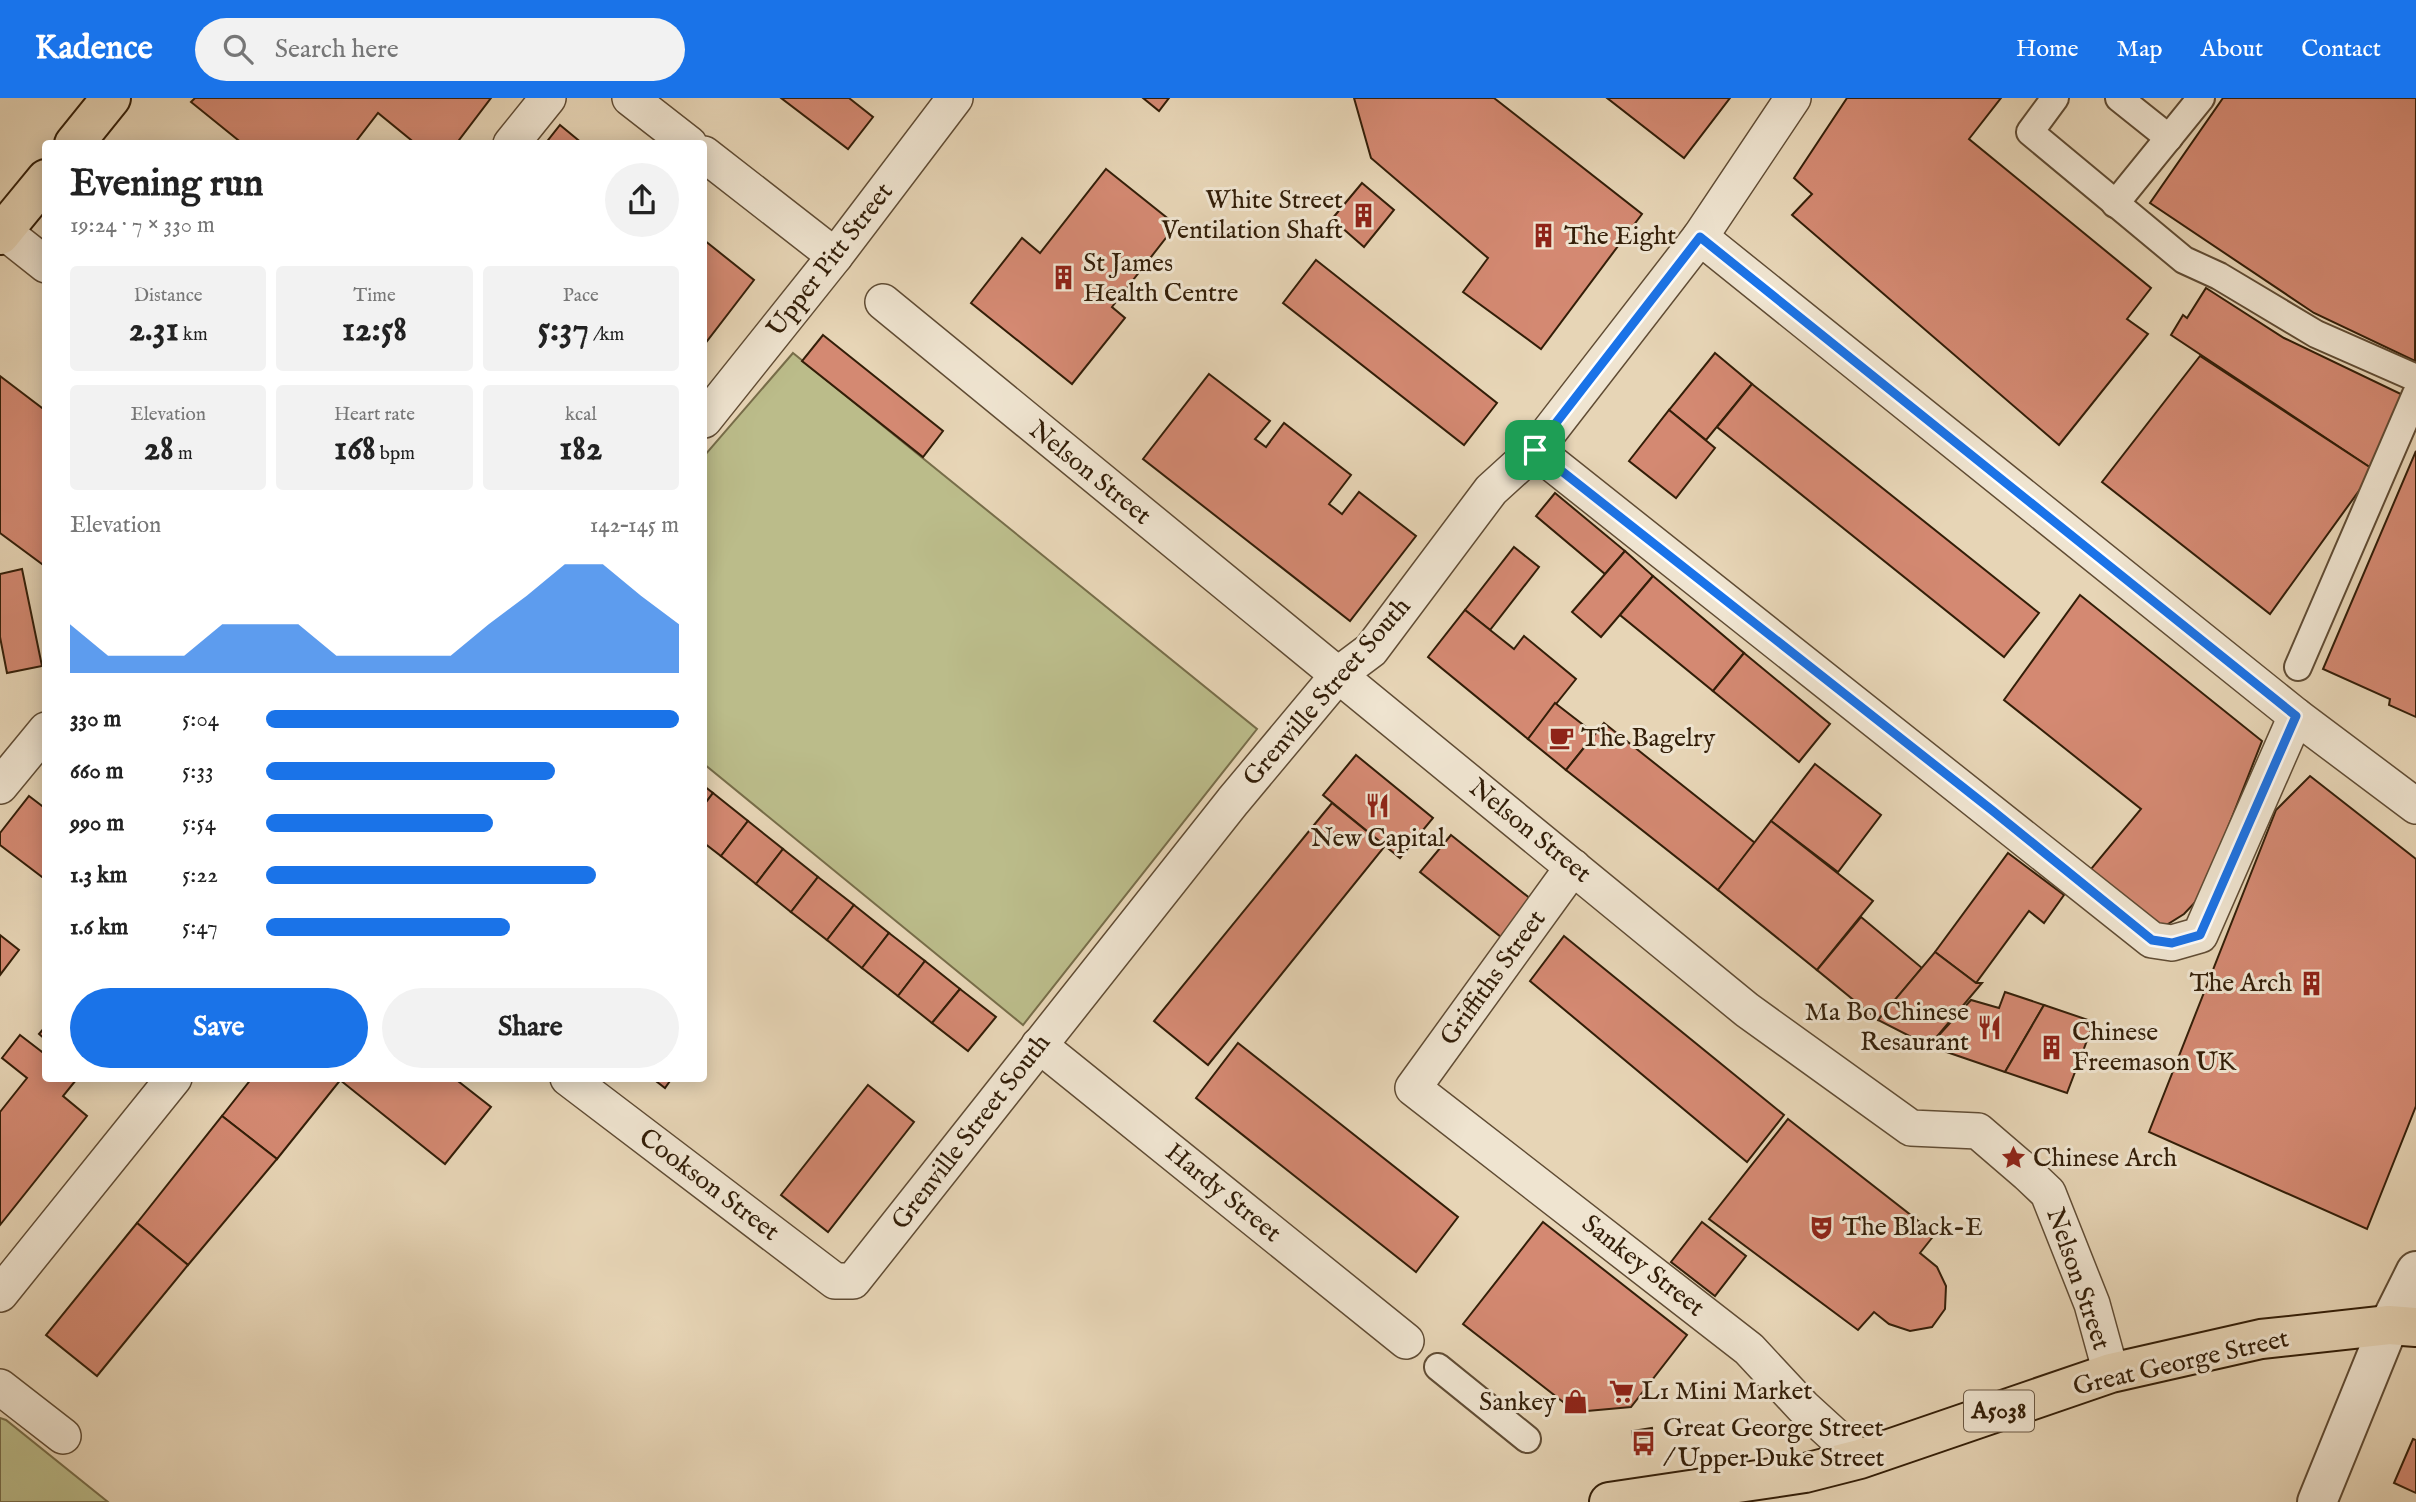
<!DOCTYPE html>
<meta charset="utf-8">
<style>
body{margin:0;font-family:"IM FELL English",serif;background:#f2f2f2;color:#222;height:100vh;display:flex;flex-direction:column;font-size:26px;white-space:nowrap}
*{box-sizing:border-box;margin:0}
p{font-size:23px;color:#767676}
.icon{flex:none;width:38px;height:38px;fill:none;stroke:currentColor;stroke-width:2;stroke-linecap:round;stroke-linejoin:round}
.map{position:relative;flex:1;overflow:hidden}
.details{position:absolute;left:42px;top:42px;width:665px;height:942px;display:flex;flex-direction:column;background:#fff;border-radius:7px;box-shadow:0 4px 18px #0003}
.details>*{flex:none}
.pin{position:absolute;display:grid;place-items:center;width:60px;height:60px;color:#fff;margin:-30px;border-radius:14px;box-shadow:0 4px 10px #0006}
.round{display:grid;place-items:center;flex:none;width:74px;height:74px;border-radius:37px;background:#f2f2f2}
.summary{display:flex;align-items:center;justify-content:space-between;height:119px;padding:0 28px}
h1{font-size:38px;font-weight:700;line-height:52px}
.metrics{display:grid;grid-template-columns:repeat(3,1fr);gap:10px;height:119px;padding:7px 28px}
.metrics div{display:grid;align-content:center;border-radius:7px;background:#f2f2f2;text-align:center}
.metrics b{font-size:35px;font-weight:700}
.metrics small{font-size:19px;font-weight:400}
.metrics p{font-size:19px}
.chart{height:196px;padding:14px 28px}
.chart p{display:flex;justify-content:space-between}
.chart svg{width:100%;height:126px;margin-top:7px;fill:#1a73e8;opacity:.7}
.button{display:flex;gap:14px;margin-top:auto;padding:14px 28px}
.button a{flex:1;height:80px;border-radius:42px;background:#1a73e8;color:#fff;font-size:28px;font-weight:700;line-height:80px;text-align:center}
.button a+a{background:#f2f2f2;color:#222}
ul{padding:0 28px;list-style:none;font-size:23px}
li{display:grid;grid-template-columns:112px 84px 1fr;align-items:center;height:52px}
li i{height:18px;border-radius:9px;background:#1a73e8}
header{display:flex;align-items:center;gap:42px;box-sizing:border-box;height:98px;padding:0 35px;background:#1a73e8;color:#fff}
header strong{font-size:33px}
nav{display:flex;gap:38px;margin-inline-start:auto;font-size:24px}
.search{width:490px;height:63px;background:#f2f2f2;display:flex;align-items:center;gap:18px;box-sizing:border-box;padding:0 24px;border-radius:38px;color:#767676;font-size:26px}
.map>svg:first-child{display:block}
</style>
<header>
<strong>Kadence</strong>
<div class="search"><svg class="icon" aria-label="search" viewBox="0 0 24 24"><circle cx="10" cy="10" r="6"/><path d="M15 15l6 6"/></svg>Search here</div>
<nav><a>Home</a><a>Map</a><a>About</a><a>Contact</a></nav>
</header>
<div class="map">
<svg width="2416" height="1404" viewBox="0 0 2416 1404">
<rect width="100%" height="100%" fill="#e7d5b6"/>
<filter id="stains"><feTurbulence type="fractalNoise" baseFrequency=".00286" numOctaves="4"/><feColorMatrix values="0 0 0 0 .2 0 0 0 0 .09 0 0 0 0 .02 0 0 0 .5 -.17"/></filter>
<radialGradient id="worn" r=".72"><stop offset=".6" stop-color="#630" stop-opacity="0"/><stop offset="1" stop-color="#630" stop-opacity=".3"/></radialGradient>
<!-- green -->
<g fill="#bbbc8a" stroke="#776d49" stroke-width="2">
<path d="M 793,255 L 1257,631 L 1023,927 L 704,666 L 704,358 Z"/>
<path d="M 0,1320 L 6,1322 L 108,1404 L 0,1404 Z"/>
</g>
<!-- building -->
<g fill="#d48972" stroke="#331e08" stroke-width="2">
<path d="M 195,0 L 491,0 L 456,46 L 416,46 L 378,15 L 354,46 L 243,46 L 191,4 Z"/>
<path d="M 781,0 L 849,0 L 873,19 L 848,51 Z"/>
<path d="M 1143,0 L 1169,0 L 1159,13 Z"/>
<path d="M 1354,0 L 1494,0 L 1642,116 L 1541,251 L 1463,194 L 1488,160 L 1371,60 Z"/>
<path d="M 1607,0 L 1730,0 L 1684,60 Z"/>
<path d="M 1847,0 L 2001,0 L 1969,41 L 2151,190 L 2127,221 L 2148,236 L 2059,347 L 1792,117 L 1812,96 L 1794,80 Z"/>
<path d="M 2416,0 L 2415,263 L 2314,215 L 2150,105 L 2223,0 Z"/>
<path d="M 560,27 L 583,46 L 545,46 Z"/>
<path d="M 1106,71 L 1176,127 L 1112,209 L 1125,220 L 1072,286 L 971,205 L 1022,140 L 1040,155 Z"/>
<path d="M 1362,85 L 1394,112 L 1364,149 L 1332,121 Z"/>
<path d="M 704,142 L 754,182 L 704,247 Z"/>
<path d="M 1316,162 L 1497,305 L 1464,347 L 1283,205 Z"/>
<path d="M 2206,190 L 2284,240 L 2405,298 L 2374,372 L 2171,237 L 2183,217 L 2187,220 Z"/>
<path d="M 823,237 L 943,333 L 923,359 L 802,263 Z"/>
<path d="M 1715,255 L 1752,286 L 1706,342 L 1669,312 Z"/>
<path d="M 2200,258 L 2374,372 L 2270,516 L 2102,384 Z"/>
<path d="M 1209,276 L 1270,323 L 1255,341 L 1266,349 L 1284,325 L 1351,377 L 1329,406 L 1342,416 L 1359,394 L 1416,438 L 1350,523 L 1143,361 Z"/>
<path d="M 0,278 L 46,313 L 46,469 L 0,435 Z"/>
<path d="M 1752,286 L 2039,515 L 2004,559 L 1717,329 Z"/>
<path d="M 1669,312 L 1715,350 L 1676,400 L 1629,363 Z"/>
<path d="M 2416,353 L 2416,619 L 2389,607 L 2390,601 L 2323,571 Z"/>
<path d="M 1555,395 L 1625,453 L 1605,476 L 1536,418 Z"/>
<path d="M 1514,449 L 1539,469 L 1490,532 L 1465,512 Z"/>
<path d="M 1625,453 L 1653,478 L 1601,539 L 1572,514 Z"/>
<path d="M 22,471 L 42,568 L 7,575 L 0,539 L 0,476 Z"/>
<path d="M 1653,478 L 1744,555 L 1713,593 L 1620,517 Z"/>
<path d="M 2080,497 L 2262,643 L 2201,798 L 2184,816 L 2168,826 L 2146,827 L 2086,777 L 2141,711 L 2004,602 Z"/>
<path d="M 1465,512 L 1514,551 L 1524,538 L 1576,581 L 1528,641 L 1428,559 Z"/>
<path d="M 1744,555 L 1830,626 L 1799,664 L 1713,593 Z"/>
<path d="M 1555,605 L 1595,636 L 1566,672 L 1528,641 Z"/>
<path d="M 1604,625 L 1755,745 L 1718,792 L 1566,672 Z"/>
<path d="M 1356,657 L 1433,720 L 1400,760 L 1323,697 Z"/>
<path d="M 1815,666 L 1881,717 L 1838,774 L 1771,723 Z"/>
<path d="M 2310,678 L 2416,761 L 2416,1008 L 2367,1131 L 2149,1034 L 2276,712 Z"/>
<path d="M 704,688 L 713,695 L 704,707 Z"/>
<path d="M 713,695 L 748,723 L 721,758 L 704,745 L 704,707 Z"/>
<path d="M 29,698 L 46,711 L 46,782 L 0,747 L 0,735 Z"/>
<path d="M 1332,705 L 1385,748 L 1208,967 L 1154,923 Z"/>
<path d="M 748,723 L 783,751 L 756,786 L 721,758 Z"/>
<path d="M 1771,723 L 1873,803 L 1817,872 L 1718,792 Z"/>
<path d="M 1451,737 L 1532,802 L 1501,839 L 1420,774 Z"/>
<path d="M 783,751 L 818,779 L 791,814 L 756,786 Z"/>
<path d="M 2008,755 L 2064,797 L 2044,825 L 2029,813 L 1976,885 L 1935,854 Z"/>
<path d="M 818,779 L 854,807 L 827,842 L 791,814 Z"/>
<path d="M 854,807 L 889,835 L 862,870 L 827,842 Z"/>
<path d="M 1861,819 L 1922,870 L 1878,922 L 1817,872 Z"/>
<path d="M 889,835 L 925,863 L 898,898 L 862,870 Z"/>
<path d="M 0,837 L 19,852 L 0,877 Z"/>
<path d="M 1564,838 L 1784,1017 L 1747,1064 L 1530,883 Z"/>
<path d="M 1935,854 L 1976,885 L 1982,885 L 1929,948 L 1878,922 Z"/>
<path d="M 925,863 L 960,891 L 932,925 L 898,898 Z"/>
<path d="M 960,891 L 996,919 L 968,953 L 932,925 Z"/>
<path d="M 2005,894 L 2044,907 L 2005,974 L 1929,948 L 1971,902 L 1999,910 Z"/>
<path d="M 2044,907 L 2094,924 L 2067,995 L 2005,974 Z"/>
<path d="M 46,928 L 46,942 L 39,936 Z"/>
<path d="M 20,937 L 46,957 L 46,980 L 76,982 L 63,998 L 87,1018 L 0,1127 L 0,1014 L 27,980 L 2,960 Z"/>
<path d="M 1238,945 L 1458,1119 L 1416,1174 L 1196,1000 Z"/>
<path d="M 252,980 L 342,980 L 277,1061 L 222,1018 Z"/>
<path d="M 342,980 L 454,980 L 491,1009 L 445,1066 L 340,982 Z"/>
<path d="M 652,980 L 672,980 L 665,990 Z"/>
<path d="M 868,987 L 914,1024 L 828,1134 L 781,1097 Z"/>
<path d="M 222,1018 L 277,1061 L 188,1167 L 137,1125 Z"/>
<path d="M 1788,1021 L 1935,1136 L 1920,1155 L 1937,1169 L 1946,1188 L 1945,1211 L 1932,1229 L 1910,1233 L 1889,1226 L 1874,1214 L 1858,1232 L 1709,1121 Z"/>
<path d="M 1543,1124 L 1687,1237 L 1631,1309 L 1576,1314 L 1463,1226 Z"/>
<path d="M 1702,1124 L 1746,1158 L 1715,1198 L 1671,1164 Z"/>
<path d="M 137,1125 L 188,1167 L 97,1278 L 46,1237 Z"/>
<path d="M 1652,1330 L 1653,1339 L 1633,1341 L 1632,1333 Z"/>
<path d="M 2413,1341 L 2416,1342 L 2416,1395 L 2394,1385 Z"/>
</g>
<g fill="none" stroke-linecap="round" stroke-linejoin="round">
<defs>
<g id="pedestrian">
<path d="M 2055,0 L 2030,34 L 2184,162 L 2219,178 L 2316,236 L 2416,280"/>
<path d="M 2119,0 L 2169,40"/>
<path d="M 2115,106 L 2201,0"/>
<path d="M 2298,569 L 2416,296"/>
<path d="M 1438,1269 L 1527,1341"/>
</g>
<g id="minor">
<path d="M 630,0 L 689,46"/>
<path d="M 511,46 L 548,0"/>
<path d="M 704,56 L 835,158"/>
<path d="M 3,133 L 46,167"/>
<path d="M 1700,139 L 2296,618 L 2416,708"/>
<path d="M 883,204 L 1747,912 L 1911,1030 L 1978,1033 L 2028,1076 L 2048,1095 L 2092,1206 L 2111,1275"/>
<path d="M 704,322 L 835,158 L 955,0"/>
<path d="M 1535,352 L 2152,842 L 2172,845 L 2200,837 L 2296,618"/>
<path d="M 0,688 L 46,632"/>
<path d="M 1573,769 L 1413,990 L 1749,1251 L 1803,1309 L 1860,1361"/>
<path d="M 1039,947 L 1406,1243"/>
<path d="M 568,980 L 835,1183 L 853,1183 L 1233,703 L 1339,576 L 1371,552 L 1491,392 L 1535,352 L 1700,139 L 1793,0"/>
<path d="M 0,1196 L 174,980"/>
<path d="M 0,1289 L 63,1338"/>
</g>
<path id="tertiary" d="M 2317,1404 L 2389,1227 L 2416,1173"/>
<g id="primary">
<path d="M 74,46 L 111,0"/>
<path d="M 0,137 L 46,81"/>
<path d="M 1609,1404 L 1805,1375 L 1860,1361 L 2111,1275 L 2261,1241 L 2389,1227 L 2416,1229"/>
</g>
</defs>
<!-- pedestrian casing -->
<use href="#pedestrian" stroke="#604c34" stroke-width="30"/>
<!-- minor casing -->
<use href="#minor" stroke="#604c34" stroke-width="38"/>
<!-- tertiary casing -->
<use href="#tertiary" stroke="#604c34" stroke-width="42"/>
<!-- primary casing -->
<use href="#primary" stroke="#331e08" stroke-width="42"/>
<!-- pedestrian -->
<use href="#pedestrian" stroke="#efe4d0" stroke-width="26"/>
<!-- minor -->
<use href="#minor" stroke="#efe4d0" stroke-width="35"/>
<!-- tertiary -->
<use href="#tertiary" stroke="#efe4d0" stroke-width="38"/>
<!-- primary -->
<use href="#primary" stroke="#e7d5b6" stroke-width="38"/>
</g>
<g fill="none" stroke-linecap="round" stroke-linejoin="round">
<defs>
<path id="route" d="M 1700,139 L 2296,618 L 2200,837 L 2172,845 L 2152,842 L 1993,713 L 1535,352 Z"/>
</defs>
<!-- route casing -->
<use href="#route" stroke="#fff" stroke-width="14"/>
<!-- route -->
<use href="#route" stroke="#1a73e8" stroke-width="9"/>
</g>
<!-- icons -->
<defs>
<symbol id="building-bare" viewBox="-9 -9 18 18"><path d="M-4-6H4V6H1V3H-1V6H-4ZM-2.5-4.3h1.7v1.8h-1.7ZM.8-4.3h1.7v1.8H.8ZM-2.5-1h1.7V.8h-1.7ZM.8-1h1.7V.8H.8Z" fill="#8f2418" stroke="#efe4d0" stroke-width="2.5" paint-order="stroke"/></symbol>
<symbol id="cafe-bare" viewBox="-9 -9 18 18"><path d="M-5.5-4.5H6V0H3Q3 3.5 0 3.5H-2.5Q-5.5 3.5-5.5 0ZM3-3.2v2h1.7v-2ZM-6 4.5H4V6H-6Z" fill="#8f2418" stroke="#efe4d0" stroke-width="2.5" paint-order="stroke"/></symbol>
<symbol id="restaurant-bare" viewBox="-9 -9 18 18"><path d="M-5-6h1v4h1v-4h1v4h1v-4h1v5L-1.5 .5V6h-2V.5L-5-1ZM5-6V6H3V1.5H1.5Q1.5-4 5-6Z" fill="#8f2418" stroke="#efe4d0" stroke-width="2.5" paint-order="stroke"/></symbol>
<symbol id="sight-bare" viewBox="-9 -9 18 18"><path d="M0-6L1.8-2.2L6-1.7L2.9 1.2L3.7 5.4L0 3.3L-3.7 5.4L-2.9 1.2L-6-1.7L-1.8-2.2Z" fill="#8f2418" stroke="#efe4d0" stroke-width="2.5" paint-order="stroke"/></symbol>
<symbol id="theatre-bare" viewBox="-9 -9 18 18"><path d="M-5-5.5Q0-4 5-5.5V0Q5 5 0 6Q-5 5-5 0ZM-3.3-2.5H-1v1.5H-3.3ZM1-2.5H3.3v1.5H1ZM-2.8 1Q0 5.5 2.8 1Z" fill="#8f2418" stroke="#efe4d0" stroke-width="2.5" paint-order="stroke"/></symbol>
<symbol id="supermarket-bare" viewBox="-9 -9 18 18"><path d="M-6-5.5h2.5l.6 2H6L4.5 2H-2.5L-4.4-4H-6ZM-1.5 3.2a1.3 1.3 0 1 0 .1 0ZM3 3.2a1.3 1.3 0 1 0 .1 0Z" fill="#8f2418" stroke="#efe4d0" stroke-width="2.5" paint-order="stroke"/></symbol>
<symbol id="shop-bare" viewBox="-9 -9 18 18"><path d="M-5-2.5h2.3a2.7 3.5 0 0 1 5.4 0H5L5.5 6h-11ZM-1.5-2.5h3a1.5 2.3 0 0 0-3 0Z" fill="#8f2418" stroke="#efe4d0" stroke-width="2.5" paint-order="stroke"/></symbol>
<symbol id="bus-bare" viewBox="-9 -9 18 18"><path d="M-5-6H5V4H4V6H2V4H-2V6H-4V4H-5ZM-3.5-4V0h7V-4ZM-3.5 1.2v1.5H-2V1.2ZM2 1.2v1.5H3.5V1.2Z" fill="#8f2418" stroke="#efe4d0" stroke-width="2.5" paint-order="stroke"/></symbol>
</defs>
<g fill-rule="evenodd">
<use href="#building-bare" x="1346" y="100" width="35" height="35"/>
<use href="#building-bare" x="1526" y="120" width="35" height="35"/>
<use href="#building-bare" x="1046" y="162" width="35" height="35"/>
<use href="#cafe-bare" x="1544" y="622" width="35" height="35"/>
<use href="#restaurant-bare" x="1360" y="690" width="35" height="35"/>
<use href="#building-bare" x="2294" y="868" width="35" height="35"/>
<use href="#restaurant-bare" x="1972" y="912" width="35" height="35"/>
<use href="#building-bare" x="2034" y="932" width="35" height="35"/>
<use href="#sight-bare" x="1996" y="1042" width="35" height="35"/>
<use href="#theatre-bare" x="1804" y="1112" width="35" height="35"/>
<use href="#supermarket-bare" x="1604" y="1276" width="35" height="35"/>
<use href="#shop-bare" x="1558" y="1286" width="35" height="35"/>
<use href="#bus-bare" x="1626" y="1328" width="35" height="35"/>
</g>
<g text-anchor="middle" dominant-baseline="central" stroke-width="6" stroke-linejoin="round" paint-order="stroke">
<!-- shield labels -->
<rect fill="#efe4d0" stroke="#6b5944" stroke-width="2" x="1964" y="1292.5" width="70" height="41" rx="5"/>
<g font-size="24" font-weight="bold" fill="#331e08">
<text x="1999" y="1313">A5038</text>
</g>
<!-- poi labels -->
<g font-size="26" fill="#331e08" stroke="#efe4d0" text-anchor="start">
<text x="1343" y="102" text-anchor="end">White Street<tspan x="1343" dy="30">Ventilation Shaft</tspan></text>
<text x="1564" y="138">The Eight</text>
<text x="1083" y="165">St James<tspan x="1083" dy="30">Health Centre</tspan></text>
<text x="1581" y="640">The Bagelry</text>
<text x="1378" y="740" text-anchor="middle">New Capital</text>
<text x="2292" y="885" text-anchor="end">The Arch</text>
<text x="1969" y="914" text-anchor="end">Ma Bo Chinese<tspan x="1969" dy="30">Resaurant</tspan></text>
<text x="2072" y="934">Chinese<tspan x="2072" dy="30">Freemason UK</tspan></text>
<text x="2033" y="1060">Chinese Arch</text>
<text x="1842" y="1129">The Black-E</text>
<text x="1641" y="1293">L1 Mini Market</text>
<text x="1556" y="1304" text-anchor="end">Sankey</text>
<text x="1663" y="1330">Great George Street<tspan x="1663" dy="30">/ Upper Duke Street</tspan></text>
</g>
<!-- street labels -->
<g font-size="26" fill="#331e08" stroke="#efe4d0">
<text transform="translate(830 162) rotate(-52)">Upper Pitt Street</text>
<text transform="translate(1090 375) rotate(39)">Nelson Street</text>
<text transform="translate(1327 594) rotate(-49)">Grenville Street South</text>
<text transform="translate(1530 733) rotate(39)">Nelson Street</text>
<text transform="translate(1493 880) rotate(-54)">Griffiths Street</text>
<text transform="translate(971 1034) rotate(-52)">Grenville Street South</text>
<text transform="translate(709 1087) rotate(37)">Cookson Street</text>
<text transform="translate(1223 1095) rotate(39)">Hardy Street</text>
<text transform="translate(1643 1168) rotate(38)">Sankey Street</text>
<text transform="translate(2078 1181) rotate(71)">Nelson Street</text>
<text transform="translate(2181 1265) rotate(-13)">Great George Street</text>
</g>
</g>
<rect width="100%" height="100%" filter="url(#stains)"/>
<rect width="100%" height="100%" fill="url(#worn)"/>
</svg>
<div class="pin" style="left:1535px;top:352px;background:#1e9e55"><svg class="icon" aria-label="arrive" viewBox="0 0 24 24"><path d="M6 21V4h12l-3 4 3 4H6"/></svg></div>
<section class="details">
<div class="summary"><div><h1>Evening run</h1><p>19:24 · 7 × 330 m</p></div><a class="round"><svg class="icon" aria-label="share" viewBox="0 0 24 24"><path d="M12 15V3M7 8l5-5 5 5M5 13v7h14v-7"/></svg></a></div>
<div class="metrics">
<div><p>Distance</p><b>2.31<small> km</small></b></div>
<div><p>Time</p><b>12:58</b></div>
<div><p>Pace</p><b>5:37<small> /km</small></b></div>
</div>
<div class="metrics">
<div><p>Elevation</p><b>28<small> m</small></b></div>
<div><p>Heart rate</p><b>168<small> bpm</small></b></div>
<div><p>kcal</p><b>182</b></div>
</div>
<div class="chart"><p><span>Elevation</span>142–145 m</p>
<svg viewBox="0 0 160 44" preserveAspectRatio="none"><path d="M0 44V27L10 38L20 38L30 38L40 27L50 27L60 27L70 38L80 38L90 38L100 38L110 27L120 17L130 6L140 6L150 17L160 27V44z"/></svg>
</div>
<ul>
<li><b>330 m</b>5:04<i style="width:100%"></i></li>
<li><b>660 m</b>5:33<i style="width:70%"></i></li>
<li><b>990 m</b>5:54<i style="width:55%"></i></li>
<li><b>1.3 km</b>5:22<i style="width:80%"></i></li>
<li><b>1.6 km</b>5:47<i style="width:59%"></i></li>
</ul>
<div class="button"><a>Save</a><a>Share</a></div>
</section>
</div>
